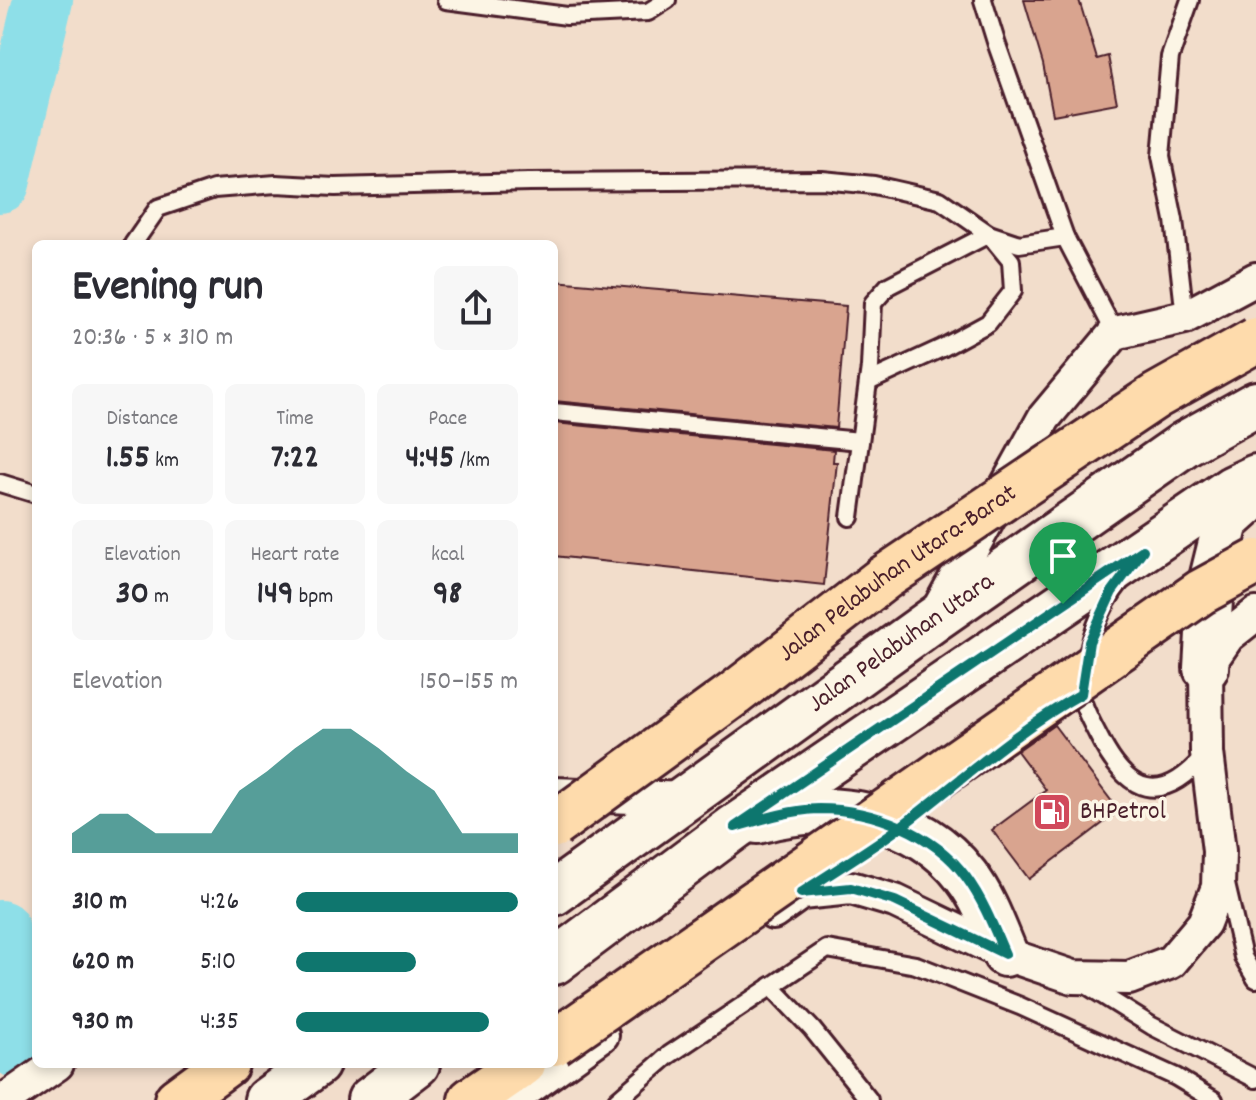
<!DOCTYPE html>
<meta charset="utf-8">
<style>
body{margin:0;font-family:Dekko,sans-serif;background:#f7f7f7;color:#2b2b33;height:100vh;display:flex;flex-direction:column;font-size:30px;white-space:nowrap}
*{box-sizing:border-box;margin:0}
p{font-size:26px;color:#7c7c81}
.icon{flex:none;width:44px;height:44px;fill:none;stroke:currentColor;stroke-width:2;stroke-linecap:round;stroke-linejoin:round}
.map{position:relative;flex:1;overflow:hidden}
.details{position:absolute;left:32px;top:240px;width:526px;height:828px;display:flex;flex-direction:column;background:#fff;border-radius:12px;box-shadow:0 4px 12px #0003}
.details>*{flex:none}
.pin{position:absolute;display:grid;place-items:center;width:68px;height:68px;color:#fff;margin:-82px -34px;border-radius:50% 50% 50% 0;rotate:-45deg;box-shadow:0 0 8px #0007}
.pin .icon{rotate:45deg}
.round{display:grid;place-items:center;flex:none;width:84px;height:84px;border-radius:12px;background:#f7f7f7}
.headline{display:flex;align-items:center;justify-content:space-between;height:136px;padding:0 40px}
h1{font-size:44px;font-weight:800;line-height:60px}
.figures{display:grid;grid-template-columns:repeat(3,1fr);gap:12px;height:136px;padding:8px 40px}
.figures div{display:grid;align-content:center;border-radius:12px;background:#f7f7f7;text-align:center}
.figures b{font-size:34px;font-weight:800}
.figures small{font-size:22px;font-weight:400}
.figures p{font-size:22px}
.chart{height:224px;padding:16px 40px}
.chart p{display:flex;justify-content:space-between}
.chart svg{width:100%;height:144px;margin-top:8px;fill:#0f766e;opacity:.7}
ul{padding:0 40px;list-style:none;font-size:26px}
li{display:grid;grid-template-columns:128px 96px 1fr;align-items:center;height:60px}
li i{height:20px;border-radius:10px;background:#0f766e}
.map>svg:first-child{display:block}
</style>
<div class="map">
<svg width="1256" height="1100" viewBox="0 0 1256 1100">
<rect width="100%" height="100%" fill="#f2ddcb"/>
<filter id="ink" filterUnits="userSpaceOnUse"><feTurbulence type="fractalNoise" baseFrequency=".0125" numOctaves="2"/><feDisplacementMap in="SourceGraphic" scale="16" xChannelSelector="R" yChannelSelector="G"/><feConvolveMatrix kernelMatrix="1 2 1 2 8 2 1 2 1" color-interpolation-filters="sRGB"/></filter>
<g filter="url(#ink)">
<g fill="none" stroke-linecap="round" stroke-linejoin="round">
<!-- river -->
<g stroke="#8edfe8" stroke-width="60">
<path d="M 0,183 L 43,0"/>
<path d="M 0,930 L 18,1049"/>
</g>
</g>
<!-- building -->
<g fill="#d9a48f" stroke="#4a1f2b" stroke-width="2">
<path d="M 1024,0 L 1079,0 L 1097,59 L 1108,56 L 1117,103 L 1053,115 L 1043,64 Z"/>
<path d="M 554,281 L 846,306 L 836,428 L 554,401 Z"/>
<path d="M 554,423 L 834,450 L 833,462 L 837,462 L 824,585 L 554,556 Z"/>
<path d="M 1054,725 L 1119,811 L 1029,879 L 992,830 L 1046,790 L 1017,751 Z"/>
</g>
<g fill="none" stroke-linecap="round" stroke-linejoin="round">
<defs>
<g id="service">
<path d="M 446,0 L 567,16 L 648,12 L 667,0"/>
<path d="M 983,0 L 997,45 L 1065,237 L 1115,333"/>
<path d="M 133,244 L 158,208 L 214,189 L 276,184 L 335,187 L 529,182 L 822,180 L 874,185 L 940,200 L 989,234 L 1011,261 L 1013,291 L 988,323 L 942,348 L 868,382"/>
<path d="M 1185,317 L 1174,220 L 1161,156 L 1170,57 L 1190,0"/>
<path d="M 554,412 L 860,441"/>
<path d="M 0,483 L 36,494"/>
<path d="M 850,517 L 870,367 L 873,303 L 888,286 L 989,234 L 1019,244 L 1065,237"/>
<path d="M 1121,581 C 1098,609 1089,642 1084,677 C 1083,683 1080,690 1081,695 C 1083,708 1092,723 1098,735 C 1127,794 1161,808 1206,754"/>
<path d="M 1225,880 L 1243,957 L 1256,979"/>
<path d="M 1083,983 L 1152,1026 L 1256,1079"/>
<path d="M 771,986 L 812,1029 L 869,1100"/>
<path d="M 617,1100 L 669,1055 L 827,949 L 916,965 L 1020,1006 L 1176,1077 L 1214,1100"/>
</g>
<g id="minor">
<path d="M 936,614 L 1044,418 L 1115,333 L 1185,317 L 1256,279"/>
<path d="M 554,794 L 686,799"/>
<path d="M 773,913 L 801,893 L 851,888 L 895,901 L 1005,954 L 1073,977 L 1129,978 L 1171,962 L 1204,923 L 1218,887 L 1219,851 L 1207,753 L 1206,668 L 1228,636 L 1256,614"/>
<path d="M 5,1100 L 57,1064"/>
<path d="M 512,1100 L 602,1035"/>
</g>
<g id="secondary">
<path d="M 1206,668 L 1211,583 L 1226,522 L 1256,495"/>
<path d="M 757,821 C 830,800 917,812 966,876 C 984,899 994,928 1005,954"/>
<path id="s1" d="M 554,893 L 933,620 L 1186,443 L 1256,404"/>
<path d="M 554,962 L 735,827 L 1233,488 L 1256,477"/>
<path d="M 267,1100 L 317,1064"/>
<path d="M 370,1100 L 417,1064"/>
</g>
<g id="primary">
<path d="M 177,1100 L 226,1064"/>
<path d="M 471,1100 L 523,1064"/>
</g>
</defs>
<!-- service casing -->
<use href="#service" stroke="#4a1f2b" stroke-width="22"/>
<!-- minor casing -->
<use href="#minor" stroke="#4a1f2b" stroke-width="38"/>
<!-- secondary casing -->
<use href="#secondary" stroke="#4a1f2b" stroke-width="50"/>
<!-- primary casing -->
<use href="#primary" stroke="#4a1f2b" stroke-width="50"/>
<!-- service -->
<use href="#service" stroke="#fcf5e5" stroke-width="16"/>
<!-- minor -->
<use href="#minor" stroke="#fcf5e5" stroke-width="32"/>
<!-- secondary -->
<use href="#secondary" stroke="#fcf5e5" stroke-width="44"/>
<!-- primary -->
<use href="#primary" stroke="#fedbac" stroke-width="44"/>
<defs>
<g id="primary-bridge">
<path id="s2" d="M 554,825 L 734,694 L 884,578 L 1156,396 L 1256,340"/>
<path d="M 554,1043 L 1201,592 L 1256,562"/>
</g>
</defs>
<!-- primary-bridge casing -->
<use href="#primary-bridge" stroke="#4a1f2b" stroke-width="50" stroke-linecap="butt"/>
<!-- primary-bridge -->
<use href="#primary-bridge" stroke="#fedbac" stroke-width="44"/>
</g>
</g>
<g fill="none" stroke-linecap="round" stroke-linejoin="round" filter="url(#ink)">
<defs>
<path id="route" d="M 1063,604 L 735,827 C 762,819 791,810 819,809 C 872,809 934,833 966,877 C 983,900 994,928 1005,954 L 895,901 L 851,888 L 801,893 C 835,870 871,849 903,825 C 962,780 1016,730 1081,694 L 1089,642 L 1112,592 L 1143,550 L 1063,604"/>
</defs>
<!-- route casing -->
<use href="#route" stroke="#fff" stroke-width="16"/>
<!-- route -->
<use href="#route" stroke="#0f766e" stroke-width="10"/>
</g>
<!-- icons -->
<defs>
<symbol id="fuel-square" viewBox="-11 -11 22 22"><rect x="-9" y="-9" width="18" height="18" rx="4" fill="#d1495b" stroke="#fcf5e5"/><path d="M-5.5-6h7V0h2V4h1.3V-2.5L3-4.5l.8-.8L6-3V5H2.5V1h-1V6h-7ZM-4.2-4.7v3.2H.2V-4.7Z" fill="#fff"/></symbol>
</defs>
<g fill-rule="evenodd">
<use href="#fuel-square" x="1030" y="790" width="44" height="44"/>
</g>
<g text-anchor="middle" dominant-baseline="central" stroke-width="7" stroke-linejoin="round" paint-order="stroke">
<!-- street labels -->
<g font-size="26" fill="#4a1f2b" stroke="#fcf5e5">
<text stroke="none"><textPath href="#s2" startOffset="426">Jalan Pelabuhan Utara-Barat</textPath></text>
<text stroke="none"><textPath href="#s1" startOffset="428">Jalan Pelabuhan Utara</textPath></text>
</g>
<!-- poi labels -->
<g font-size="26" fill="#4a1f2b" stroke="#fcf5e5" text-anchor="start">
<text x="1080" y="812">BHPetrol</text>
</g>
</g>
</svg>
<div class="pin" style="left:1063px;top:604px;background:#1e9e55"><svg class="icon" aria-label="arrive" viewBox="0 0 24 24"><path d="M6 21V4h12l-3 4 3 4H6"/></svg></div>
<section class="details">
<div class="headline"><div><h1>Evening run</h1><p>20:36 · 5 × 310 m</p></div><a class="round"><svg class="icon" aria-label="share" viewBox="0 0 24 24"><path d="M12 15V3M7 8l5-5 5 5M5 13v7h14v-7"/></svg></a></div>
<div class="figures">
<div><p>Distance</p><b>1.55<small> km</small></b></div>
<div><p>Time</p><b>7:22</b></div>
<div><p>Pace</p><b>4:45<small> /km</small></b></div>
</div>
<div class="figures">
<div><p>Elevation</p><b>30<small> m</small></b></div>
<div><p>Heart rate</p><b>149<small> bpm</small></b></div>
<div><p>kcal</p><b>98</b></div>
</div>
<div class="chart"><p><span>Elevation</span>150–155 m</p>
<svg viewBox="0 0 160 44" preserveAspectRatio="none"><path d="M0 44V38L10 32L20 32L30 38L40 38L50 38L60 25L70 19L80 12L90 6L100 6L110 12L120 19L130 25L140 38L150 38L160 38V44z"/></svg>
</div>
<ul>
<li><b>310 m</b>4:26<i style="width:100%"></i></li>
<li><b>620 m</b>5:10<i style="width:54%"></i></li>
<li><b>930 m</b>4:35<i style="width:87%"></i></li>
</ul>
</section>
</div>
